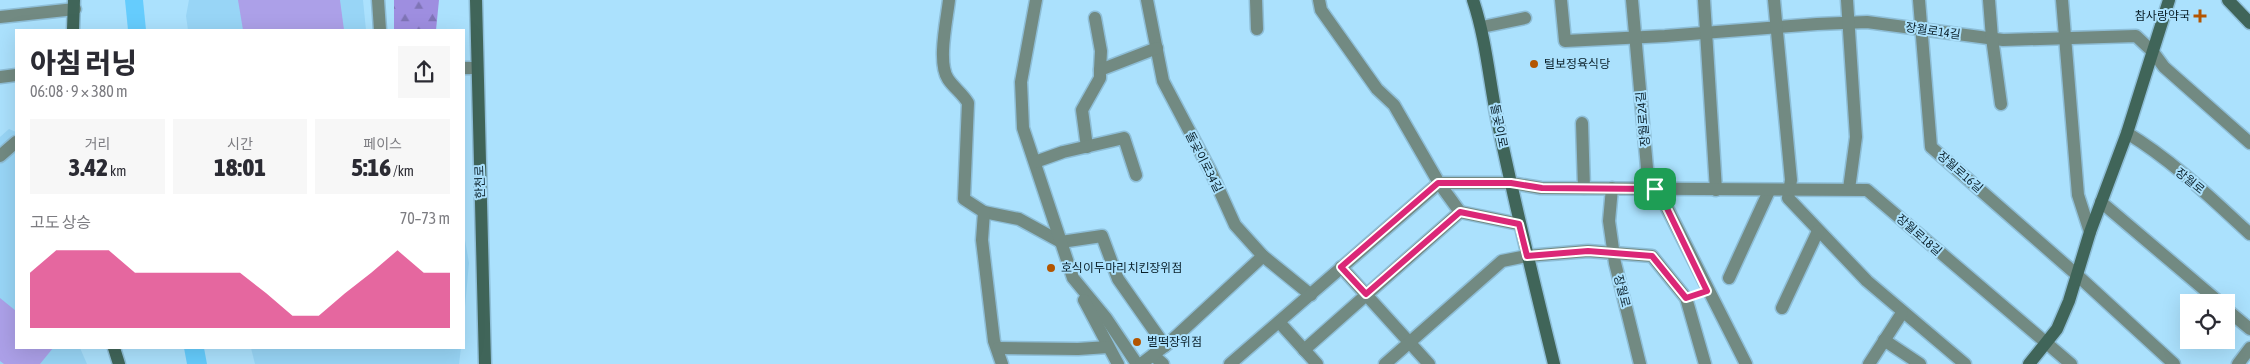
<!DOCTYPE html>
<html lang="ko">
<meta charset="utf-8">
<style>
body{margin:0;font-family:"Asap Condensed","Noto Sans KR",sans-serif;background:#f7f7f7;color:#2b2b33;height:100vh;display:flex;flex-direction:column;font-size:19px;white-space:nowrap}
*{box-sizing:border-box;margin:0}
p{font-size:16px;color:#7c7c81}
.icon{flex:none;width:28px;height:28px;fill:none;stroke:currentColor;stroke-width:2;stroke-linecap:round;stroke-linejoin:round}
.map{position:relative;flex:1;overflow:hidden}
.sheet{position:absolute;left:15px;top:29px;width:450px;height:320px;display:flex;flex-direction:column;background:#fff;border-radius:0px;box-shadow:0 5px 20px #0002}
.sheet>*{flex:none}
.tools{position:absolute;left:2180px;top:294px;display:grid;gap:10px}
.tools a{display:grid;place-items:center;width:55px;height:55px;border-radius:0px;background:#fff;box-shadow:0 5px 20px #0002;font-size:25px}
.pin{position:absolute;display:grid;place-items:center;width:42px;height:42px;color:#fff;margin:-21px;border-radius:10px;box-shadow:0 2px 8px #0006}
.round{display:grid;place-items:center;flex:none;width:52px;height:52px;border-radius:0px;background:#f7f7f7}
.head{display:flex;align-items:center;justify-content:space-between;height:85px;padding:0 15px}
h1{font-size:28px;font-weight:800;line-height:38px}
.metrics{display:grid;grid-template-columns:repeat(3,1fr);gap:8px;height:85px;padding:5px 15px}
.metrics div{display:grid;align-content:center;border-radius:0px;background:#f7f7f7;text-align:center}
.metrics b{font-size:25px;font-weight:800}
.metrics small{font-size:14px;font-weight:400}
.metrics p{font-size:14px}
.chart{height:140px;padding:10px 15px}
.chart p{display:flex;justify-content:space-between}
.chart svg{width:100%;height:90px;margin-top:5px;fill:#db2777;opacity:.7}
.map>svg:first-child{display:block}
</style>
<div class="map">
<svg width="2250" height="364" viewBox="0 0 2250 364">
<defs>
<pattern id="forest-firs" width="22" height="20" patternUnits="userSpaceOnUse" patternTransform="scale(1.25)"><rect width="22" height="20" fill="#9e8ee0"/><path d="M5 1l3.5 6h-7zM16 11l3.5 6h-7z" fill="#7f74b6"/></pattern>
</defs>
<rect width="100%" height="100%" fill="#abe1fd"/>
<!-- built -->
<g fill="#98d5f6">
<path d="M 189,0 L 363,0 L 366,30 L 188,30 L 186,16 Z"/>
<path d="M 9,129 L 16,132 L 16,348 L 80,348 L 87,364 L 0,364 L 0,137 Z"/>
<path d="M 464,234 L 469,263 L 464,318 Z"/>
<path d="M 251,348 L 461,348 L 459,364 L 255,364 Z"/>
</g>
<!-- grass -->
<g fill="#aca0e8">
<path d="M 238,0 L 340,0 L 344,30 L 243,30 Z"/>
<path d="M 0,298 L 16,311 L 16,348 L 53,348 L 40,364 L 4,364 L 0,361 Z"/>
</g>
<!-- forest -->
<path fill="url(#forest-firs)" d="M 394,0 L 439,0 L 436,30 L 394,30 Z"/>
<!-- water -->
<g fill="#65ccfd">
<path d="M 125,0 L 143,0 L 146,30 L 128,30 Z"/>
<path d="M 184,348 L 204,348 L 207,364 L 187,364 Z"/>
</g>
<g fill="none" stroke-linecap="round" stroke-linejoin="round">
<defs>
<g id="street">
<path d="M 378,0 L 380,30"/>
<path d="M 949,0 C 947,19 937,63 948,79 C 954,88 963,94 968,103 L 964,199 L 984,212 L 1019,219 L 1061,242 L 1102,236 L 1118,279 L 1165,346"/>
<path d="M 1036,0 L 1021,82 L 1023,128 L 1073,278 L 1106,318 L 1137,364"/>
<path d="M 1147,0 L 1163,81 L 1211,172 L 1235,225 L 1263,256 L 1311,295"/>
<path d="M 1256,0 L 1257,29"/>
<path d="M 1319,0 L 1321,10 L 1377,89 L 1394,105 L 1439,183 L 1460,212"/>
<path d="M 1561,0 L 1565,41 L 1665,36 L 1817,24 L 1867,22 L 2003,40 L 2136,36 L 2153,52 L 2164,67 L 2250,143"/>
<path d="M 1632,0 L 1648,179 L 1662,198 L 1746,364"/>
<path d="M 1704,0 L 1716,190"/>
<path d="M 1774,0 L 1791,180 L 1788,198 L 1867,281 L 1965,364"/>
<path d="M 1847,0 L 1856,137 L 1849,189"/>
<path d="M 1919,0 L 1931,147 L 2077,275 L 2174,364"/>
<path d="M 1989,0 L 1992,38 L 2001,104"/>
<path d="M 2062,0 L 2078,195 L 2090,232"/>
<path d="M 0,17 L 75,9"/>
<path d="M 1095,18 L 1101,51 L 1100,70"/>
<path d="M 1482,27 L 1525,18"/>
<path d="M 464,68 L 477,68"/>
<path d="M 0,77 L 16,75"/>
<path d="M 1582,123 L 1584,188"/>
<path d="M 2127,133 C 2172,160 2211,198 2250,234"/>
<path d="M 1087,147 L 1082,110 L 1100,78 L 1100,70 L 1157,48"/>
<path d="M 0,156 L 16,142"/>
<path d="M 1035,162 L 1063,152 L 1124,138 L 1136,175"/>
<path d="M 1612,188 L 1609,221 L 1615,263 L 1640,364"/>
<path d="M 2101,202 L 2219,302"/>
<path d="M 984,212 L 982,240 L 994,341 L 1002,364"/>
<path d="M 1341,267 L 1429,364"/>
<path d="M 1729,278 L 1769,191"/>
<path d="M 1084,300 L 1118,364"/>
<path d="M 1782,308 L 1818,231"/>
<path d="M 2226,309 L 2250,329"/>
<path d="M 1279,322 L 1317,364"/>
<path d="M 1884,340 L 1920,364"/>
<path d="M 998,348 L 1078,349 L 1108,347"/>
<path d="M 1304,350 L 1460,212 L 1519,224"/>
<path d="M 1153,355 L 1163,364"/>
<path d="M 1141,364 L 1170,342 L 1263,256"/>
<path d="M 1230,364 L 1439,183 L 1511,183 L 1541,188 L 1867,190 L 2071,364"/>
<path d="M 1385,364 L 1502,261 L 1527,256 L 1588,251 L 1652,256 L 1686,298 L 1705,364"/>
<path d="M 1869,364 L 1902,313"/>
<path d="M 2238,364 L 2250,348"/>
</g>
<g id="secondary">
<path d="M 476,0 L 485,364"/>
<path d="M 1473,0 C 1486,39 1489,79 1497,119 C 1514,201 1534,283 1554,364"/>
<path d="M 2228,0 L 2250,23"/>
<path d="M 73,30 L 74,0"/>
<path d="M 114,348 L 119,364"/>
<path d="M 2029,364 L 2057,329 L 2069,301 L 2090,232 L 2127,133 L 2169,0"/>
</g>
</defs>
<!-- street casing -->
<use href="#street" stroke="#8ebed7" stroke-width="15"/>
<!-- secondary casing -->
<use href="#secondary" stroke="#8ebed7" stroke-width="15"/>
<!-- street -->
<use href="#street" stroke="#728a82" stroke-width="12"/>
<!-- secondary -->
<use href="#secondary" stroke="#406559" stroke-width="12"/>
</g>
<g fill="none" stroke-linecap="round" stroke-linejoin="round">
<defs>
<path id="route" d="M 1438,183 L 1511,183 L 1542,188 L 1655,189 L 1662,198 L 1707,291 L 1686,298 L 1652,256 L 1588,251 L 1527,256 L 1519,224 L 1460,212 L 1366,294 L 1341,267 Z"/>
</defs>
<!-- route casing -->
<use href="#route" stroke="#fff" stroke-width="10"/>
<!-- route -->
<use href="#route" stroke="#db2777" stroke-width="6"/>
</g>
<!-- markers -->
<g fill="#b35500" stroke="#abe1fd" stroke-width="2">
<path d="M2197.5 8.5h5v5h5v5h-5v5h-5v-5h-5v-5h5z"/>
<circle cx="1534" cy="64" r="5"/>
<circle cx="1051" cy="268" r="5"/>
<circle cx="1137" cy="342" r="5"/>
</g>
<g text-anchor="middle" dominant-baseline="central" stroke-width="4" stroke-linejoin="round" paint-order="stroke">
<!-- poi labels -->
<g font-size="12" fill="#0a202a" stroke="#abe1fd" text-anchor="start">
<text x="2190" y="16" text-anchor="end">참사랑약국</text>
<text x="1544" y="64">털보정육식당</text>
<text x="1061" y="268">호식이두마리치킨장위점</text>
<text x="1147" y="342">벌떡장위점</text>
</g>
<!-- street labels -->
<g font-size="12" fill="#0a202a" stroke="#abe1fd">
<text transform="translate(1933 31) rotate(8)">장월로14길</text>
<text transform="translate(1643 119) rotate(-95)">장월로24길</text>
<text transform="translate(1499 126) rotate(79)">돌곶이로</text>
<text transform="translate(1204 162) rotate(63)">돌곶이로34길</text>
<text transform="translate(1960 172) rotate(41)">장월로16길</text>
<text transform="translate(2190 181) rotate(39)">장월로</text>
<text transform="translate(480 182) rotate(-92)">한천로</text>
<text transform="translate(1919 235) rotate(41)">장월로18길</text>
<text transform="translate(1622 291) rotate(76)">장월로</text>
</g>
</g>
</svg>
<div class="tools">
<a><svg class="icon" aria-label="locate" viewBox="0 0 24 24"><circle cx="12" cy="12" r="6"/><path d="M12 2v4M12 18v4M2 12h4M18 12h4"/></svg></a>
</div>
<div class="pin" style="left:1655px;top:189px;background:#1e9e55"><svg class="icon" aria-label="arrive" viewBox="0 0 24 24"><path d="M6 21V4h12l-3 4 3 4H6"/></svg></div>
<section class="sheet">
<div class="head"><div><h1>아침 러닝</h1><p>06:08 · 9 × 380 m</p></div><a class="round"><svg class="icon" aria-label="share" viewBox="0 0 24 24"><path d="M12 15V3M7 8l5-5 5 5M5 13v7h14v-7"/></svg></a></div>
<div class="metrics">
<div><p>거리</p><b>3.42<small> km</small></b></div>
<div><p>시간</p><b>18:01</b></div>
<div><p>페이스</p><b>5:16<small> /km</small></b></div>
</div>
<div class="chart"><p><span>고도 상승</span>70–73 m</p>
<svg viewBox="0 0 160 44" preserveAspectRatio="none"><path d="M0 44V17L10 6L20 6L30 6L40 17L50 17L60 17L70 17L80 17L90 27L100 38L110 38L120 27L130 17L140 6L150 17L160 17V44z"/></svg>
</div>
</section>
</div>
